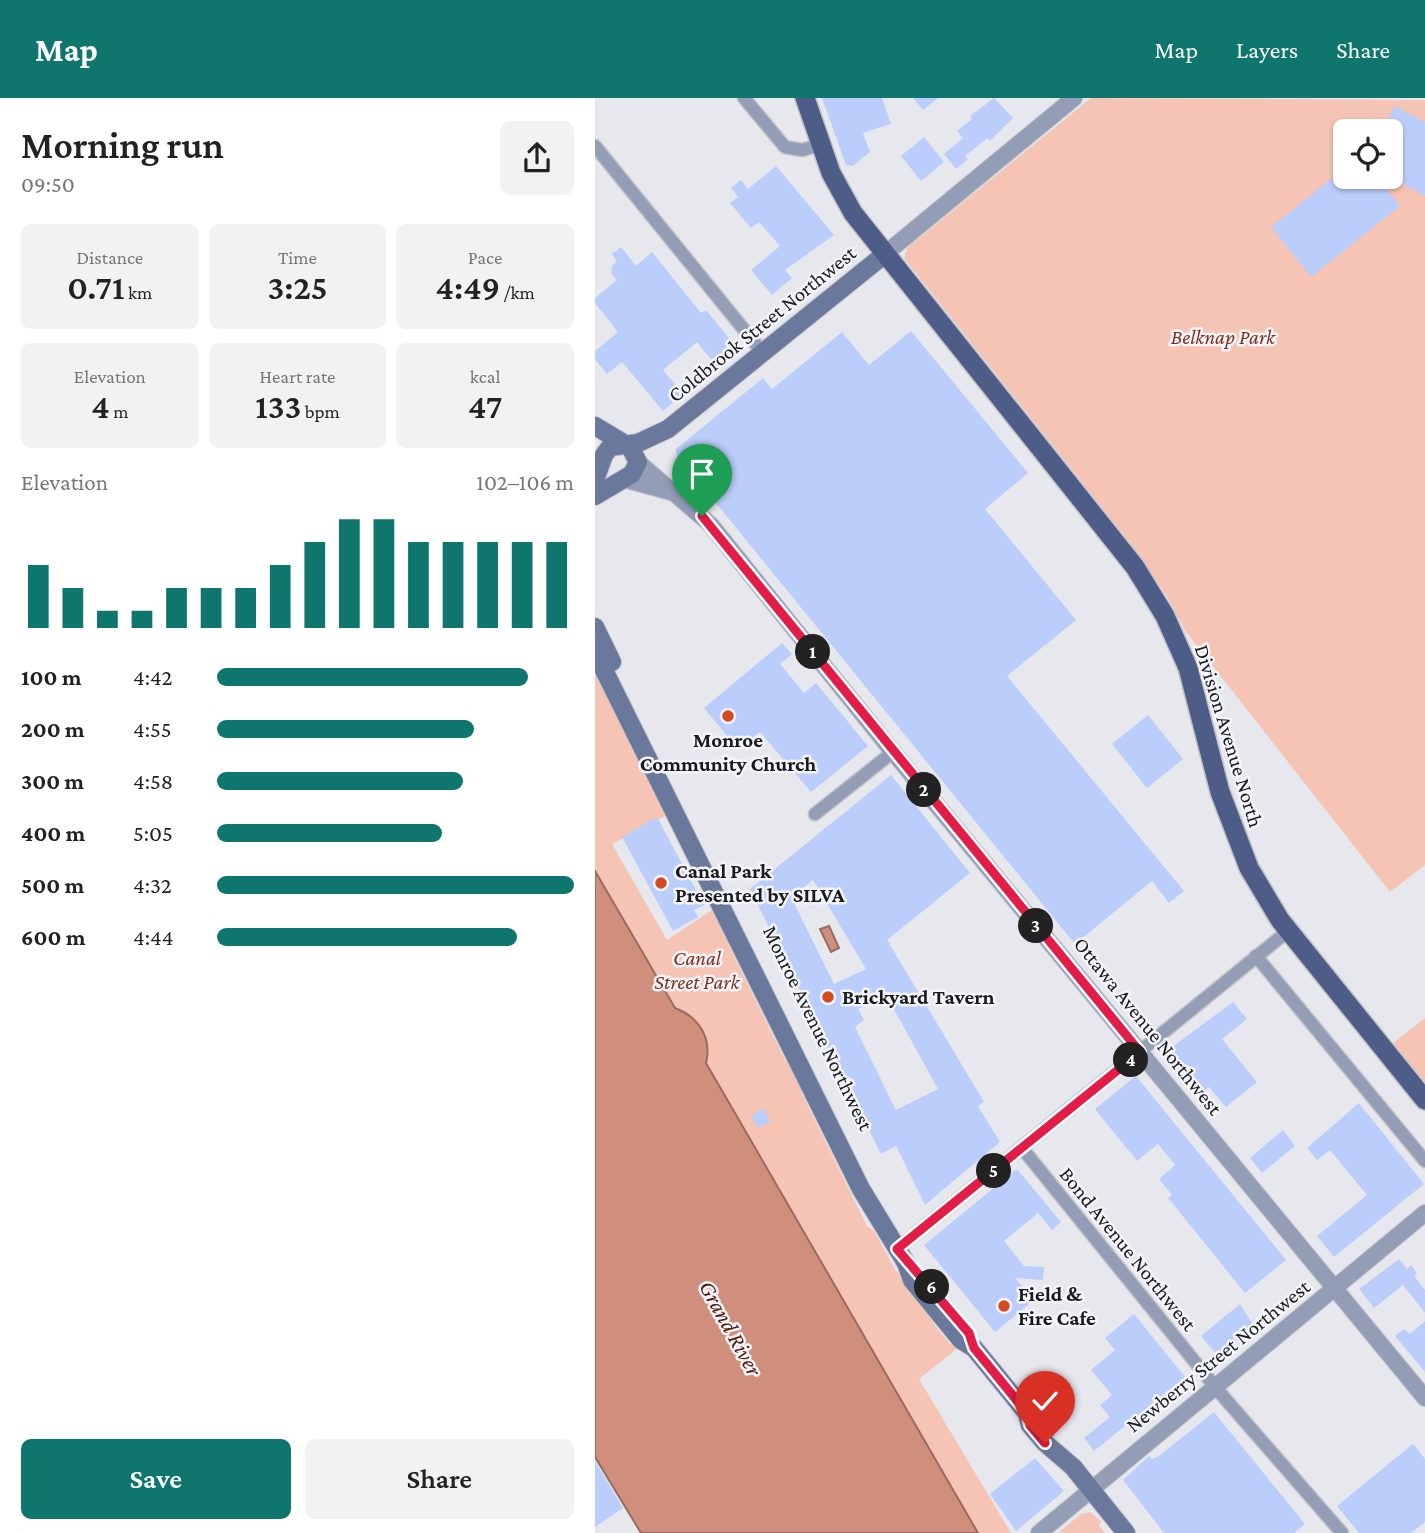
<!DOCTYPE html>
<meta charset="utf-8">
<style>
body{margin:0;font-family:"Crimson Pro",serif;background:#f2f2f2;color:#222;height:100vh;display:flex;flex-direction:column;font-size:26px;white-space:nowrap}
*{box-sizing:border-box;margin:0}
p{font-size:23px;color:#767676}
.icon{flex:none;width:38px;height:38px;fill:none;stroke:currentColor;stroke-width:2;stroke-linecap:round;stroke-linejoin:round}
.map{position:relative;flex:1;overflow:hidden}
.panel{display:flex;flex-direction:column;background:#fff;width:595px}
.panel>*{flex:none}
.fabs{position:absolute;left:738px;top:21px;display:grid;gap:14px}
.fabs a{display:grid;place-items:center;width:70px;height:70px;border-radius:10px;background:#fff;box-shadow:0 2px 5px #0004;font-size:35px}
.pin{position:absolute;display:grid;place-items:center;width:60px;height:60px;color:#fff;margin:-72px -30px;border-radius:50% 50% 50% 0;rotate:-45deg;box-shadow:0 0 7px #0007}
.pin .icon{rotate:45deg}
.km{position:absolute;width:35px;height:35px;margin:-18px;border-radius:50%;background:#222;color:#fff;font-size:19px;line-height:35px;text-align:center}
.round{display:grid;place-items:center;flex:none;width:74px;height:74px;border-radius:10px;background:#f2f2f2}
.head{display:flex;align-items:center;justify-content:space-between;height:119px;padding:0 21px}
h1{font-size:38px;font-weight:600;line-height:52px}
.stats{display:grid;grid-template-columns:repeat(3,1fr);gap:10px;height:119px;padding:7px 21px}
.stats div{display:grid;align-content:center;border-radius:10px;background:#f2f2f2;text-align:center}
.stats b{font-size:35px;font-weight:600}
.stats small{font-size:19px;font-weight:400}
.stats p{font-size:19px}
.chart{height:196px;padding:14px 21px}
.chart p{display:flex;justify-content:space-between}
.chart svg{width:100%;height:126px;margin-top:7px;stroke:#0f766e;stroke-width:6}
.cta{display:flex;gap:14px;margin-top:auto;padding:14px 21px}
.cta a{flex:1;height:80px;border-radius:10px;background:#0f766e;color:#fff;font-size:28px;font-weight:600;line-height:80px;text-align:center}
.cta a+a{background:#f2f2f2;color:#222}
ul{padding:0 21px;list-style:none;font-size:23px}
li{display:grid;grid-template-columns:112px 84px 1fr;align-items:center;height:52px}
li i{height:18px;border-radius:9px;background:#0f766e}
header{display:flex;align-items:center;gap:42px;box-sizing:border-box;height:98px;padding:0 35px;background:#0f766e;color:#fff}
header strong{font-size:33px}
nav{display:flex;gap:38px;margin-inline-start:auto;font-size:24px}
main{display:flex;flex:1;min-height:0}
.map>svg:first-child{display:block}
</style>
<header>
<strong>Map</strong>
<nav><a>Map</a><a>Layers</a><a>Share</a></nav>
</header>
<main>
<section class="panel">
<div class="head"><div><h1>Morning run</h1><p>09:50</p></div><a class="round"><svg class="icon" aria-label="share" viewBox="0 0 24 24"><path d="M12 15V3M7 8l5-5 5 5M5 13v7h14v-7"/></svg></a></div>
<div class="stats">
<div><p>Distance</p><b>0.71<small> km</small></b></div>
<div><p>Time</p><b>3:25</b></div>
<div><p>Pace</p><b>4:49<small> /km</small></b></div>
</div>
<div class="stats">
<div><p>Elevation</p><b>4<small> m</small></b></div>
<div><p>Heart rate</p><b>133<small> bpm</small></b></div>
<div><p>kcal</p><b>47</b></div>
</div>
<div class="chart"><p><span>Elevation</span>102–106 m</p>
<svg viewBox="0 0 160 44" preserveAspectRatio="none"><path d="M5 44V22M15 44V30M25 44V38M35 44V38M45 44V30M55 44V30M65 44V30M75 44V22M85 44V14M95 44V6M105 44V6M115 44V14M125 44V14M135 44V14M145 44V14M155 44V14"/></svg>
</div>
<ul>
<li><b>100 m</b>4:42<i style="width:87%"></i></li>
<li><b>200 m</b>4:55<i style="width:72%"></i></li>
<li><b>300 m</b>4:58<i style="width:69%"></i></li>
<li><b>400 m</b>5:05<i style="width:63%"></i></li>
<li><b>500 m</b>4:32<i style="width:100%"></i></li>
<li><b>600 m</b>4:44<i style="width:84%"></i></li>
</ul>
<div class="cta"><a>Save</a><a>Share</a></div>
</section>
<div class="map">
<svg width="830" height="1435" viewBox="0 0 830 1435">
<rect width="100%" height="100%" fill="#e6e8ee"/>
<!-- green -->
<g fill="#f5c4b5" fill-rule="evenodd">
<path d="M 496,0 L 830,2 L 830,767 L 795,794 L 591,534 L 573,500 L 535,445 L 309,160 L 313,149 ZM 751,33 L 796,33 L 796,79 L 751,79 Z"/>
<path d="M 0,569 L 74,716 L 17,746 L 72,842 L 120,810 L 135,850 L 191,964 L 195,964 L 209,990 L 206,994 L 272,1128 L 279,1133 L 300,1171 L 339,1219 L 338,1225 L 355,1246 L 364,1249 L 324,1281 L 416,1435 L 383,1435 L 111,965 C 117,941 103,918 80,910 L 0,773 Z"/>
<path d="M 830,920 L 830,986 L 797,946 Z"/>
<path d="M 495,1414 L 506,1423 L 504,1428 L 510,1435 L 463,1435 L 486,1416 Z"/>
</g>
<!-- water -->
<g fill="#d08f7c" stroke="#996c5f" stroke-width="2">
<path d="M 0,773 L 80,910 C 104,919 117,940 111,965 L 383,1435 L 46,1435 L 0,1359 Z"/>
<path d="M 234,828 L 244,850 L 236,854 L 225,831 Z"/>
</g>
<!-- building -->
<g fill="#bbcdfa" fill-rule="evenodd">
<path d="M 227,0 L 287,0 L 296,26 L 268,35 L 275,54 L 258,68 L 251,67 Z"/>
<path d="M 318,0 L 343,0 L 328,12 Z"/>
<path d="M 399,0 L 418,20 L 395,43 L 393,40 L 370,58 L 373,61 L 361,71 L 349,56 L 368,40 L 362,33 L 377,21 L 375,18 Z"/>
<path d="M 800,8 L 830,24 L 830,98 L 796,79 L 796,33 L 786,33 Z"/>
<path d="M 329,39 L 349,64 L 326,83 L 306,58 Z"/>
<path d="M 181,68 L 239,137 L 190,172 L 197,180 L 177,197 L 156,172 L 185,148 L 164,124 L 156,130 L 135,105 L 143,99 L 136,90 L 146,82 L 153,91 Z"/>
<path d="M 751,69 L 751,79 L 781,79 L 805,108 L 716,179 L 676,129 Z"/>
<path d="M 26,149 L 41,168 L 57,154 L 106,215 L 111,212 L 143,251 L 122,269 L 102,244 L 68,272 L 88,296 L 68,313 L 27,264 L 12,276 L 0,261 L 0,253 L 23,234 L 0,205 L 0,200 L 22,182 L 16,175 L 17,168 L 22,164 L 17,156 Z"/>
<path d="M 316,233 L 433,375 L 390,411 L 481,522 L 412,578 L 589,793 L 574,805 L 557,783 L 480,846 L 81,356 L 81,351 L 168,280 L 177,291 L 247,234 L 274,267 Z"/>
<path d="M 187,545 L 197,556 L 185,566 L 209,595 L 221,585 L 273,648 L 216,694 L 165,634 L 143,651 L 109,610 Z"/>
<path d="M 553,617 L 588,661 L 552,690 L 517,646 Z"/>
<path d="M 296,677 L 375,775 L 292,842 L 389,1004 L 383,1008 L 405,1044 L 330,1107 L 301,1048 L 286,1056 L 155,791 ZM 218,782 L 271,871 L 239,886 L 196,799 ZM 291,897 L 343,991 L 301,1012 L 260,929 L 269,922 L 263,911 Z"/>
<path d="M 62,719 L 109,807 L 99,812 L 103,819 L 78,833 L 27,739 Z"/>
<path d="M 638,904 L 652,921 L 627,941 L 662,984 L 631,1009 L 614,989 L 604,997 L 569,955 Z"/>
<path d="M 541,978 L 691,1162 L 650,1195 L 573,1100 L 577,1097 L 564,1081 L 580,1067 L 563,1046 L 542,1063 L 500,1011 Z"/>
<path d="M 764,1005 L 829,1086 L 739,1159 L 722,1138 L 772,1097 L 735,1052 L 722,1062 L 712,1050 Z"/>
<path d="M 168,1010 L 175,1023 L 163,1030 L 156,1018 Z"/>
<path d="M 688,1032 L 700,1048 L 667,1075 L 655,1060 Z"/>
<path d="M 422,1071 L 466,1124 L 457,1132 L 443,1115 L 409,1143 L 429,1168 L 449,1169 L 448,1182 L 420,1180 L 439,1202 L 400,1234 L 329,1147 Z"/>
<path d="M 804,1161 L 812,1171 L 816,1167 L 822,1176 L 819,1178 L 830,1192 L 830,1215 L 808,1187 L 779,1210 L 764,1191 Z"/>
<path d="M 645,1206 L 659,1228 L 622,1257 L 606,1238 Z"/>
<path d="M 539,1216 L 590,1279 L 499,1353 L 489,1340 L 515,1319 L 505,1307 L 517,1297 L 496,1272 L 520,1252 L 510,1240 Z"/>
<path d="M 830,1223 L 830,1274 L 800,1238 L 809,1231 L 815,1236 Z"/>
<path d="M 619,1314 L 710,1426 L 699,1435 L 569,1435 L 528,1382 L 554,1358 L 557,1361 L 564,1358 Z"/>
<path d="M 818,1346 L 830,1361 L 830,1424 L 816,1435 L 764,1435 L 742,1408 Z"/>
<path d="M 440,1360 L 469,1393 L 421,1433 L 395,1396 Z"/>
<path d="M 0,1363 L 28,1410 L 0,1429 Z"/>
</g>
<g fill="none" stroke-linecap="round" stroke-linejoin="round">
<defs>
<g id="minor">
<path d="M 149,0 L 190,49 L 207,52 L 225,47"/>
<path d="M 0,48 L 168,255"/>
<path d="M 220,716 L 298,654"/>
<path d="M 661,858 L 830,1063"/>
<path d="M 427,1050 L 626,1296 L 747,1435"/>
<path d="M 302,1151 L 693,833"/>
</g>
<g id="tertiary">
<path d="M 290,156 L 479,0"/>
<path d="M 43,364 L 116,427 L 298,654 L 830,1300"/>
<path d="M 28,381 L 76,394"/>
<path d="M 444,1435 L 830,1115"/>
</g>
<g id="secondary">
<path d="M 0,328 L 35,349 L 43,364 L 37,376 L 0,398"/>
<path d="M 0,382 L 9,357 L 15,349 L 43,345 L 73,331 L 290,156"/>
<path d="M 0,529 L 17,564"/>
<path d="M 0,554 L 266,1091 L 311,1165 L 317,1182 L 366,1242 L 379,1250 L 410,1288 L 432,1315 L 435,1327 L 450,1345 L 478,1369 L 531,1435"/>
</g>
<path id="primary" d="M 210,0 L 236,75 L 258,115 L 540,469 L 570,518 L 593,570 L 625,694 L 654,770 L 685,822 L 830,1002"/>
</defs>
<!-- minor casing -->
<use href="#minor" stroke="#c1c3c8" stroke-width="15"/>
<!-- tertiary casing -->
<use href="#tertiary" stroke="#c1c3c8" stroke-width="18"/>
<!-- secondary casing -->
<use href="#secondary" stroke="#c1c3c8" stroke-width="20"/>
<!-- primary casing -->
<use href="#primary" stroke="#c1c3c8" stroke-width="22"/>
<!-- minor -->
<use href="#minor" stroke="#939db5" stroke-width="12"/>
<!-- tertiary -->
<use href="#tertiary" stroke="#939db5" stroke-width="16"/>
<!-- secondary -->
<use href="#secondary" stroke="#6a789b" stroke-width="18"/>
<!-- primary -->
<use href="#primary" stroke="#4e5d87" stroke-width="19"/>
</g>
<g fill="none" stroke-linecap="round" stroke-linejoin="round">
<defs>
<path id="route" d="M 107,418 L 545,954 L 302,1151 L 374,1235 L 379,1250 L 432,1315 L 435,1327 L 450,1345"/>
</defs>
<!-- route casing -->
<use href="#route" stroke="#fff" stroke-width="14"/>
<!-- route -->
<use href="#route" stroke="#e11d48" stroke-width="9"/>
</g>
<!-- markers -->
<g fill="#d44c1f" stroke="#f3f5fb" stroke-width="2.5">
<circle cx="133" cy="618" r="7"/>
<circle cx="66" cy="785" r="7"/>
<circle cx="233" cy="899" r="7"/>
<circle cx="409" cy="1208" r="7"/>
</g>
<g text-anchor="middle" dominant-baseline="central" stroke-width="5" stroke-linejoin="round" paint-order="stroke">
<!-- street labels -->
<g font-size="21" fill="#191a1c" stroke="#f3f5fb">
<text transform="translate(167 226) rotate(-39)">Coldbrook Street Northwest</text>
<text transform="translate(634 638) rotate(73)">Division Avenue North</text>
<text transform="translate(553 928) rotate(51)">Ottawa Avenue Northwest</text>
<text transform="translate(223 930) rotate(64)">Monroe Avenue Northwest</text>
<text transform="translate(533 1151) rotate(51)">Bond Avenue Northwest</text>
<text transform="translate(623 1258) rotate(-39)">Newberry Street Northwest</text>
</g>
<!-- park labels -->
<g font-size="21" font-style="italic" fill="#80331b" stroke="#f3f5fb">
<text x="628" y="239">Belknap Park</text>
<text x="102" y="860">Canal<tspan x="102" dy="24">Street Park</tspan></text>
</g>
<!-- poi labels -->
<g font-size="21" font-weight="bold" fill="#191a1c" stroke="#f3f5fb" text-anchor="start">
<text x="133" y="642" text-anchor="middle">Monroe<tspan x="133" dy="24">Community Church</tspan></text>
<text x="80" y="773">Canal Park<tspan x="80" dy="24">Presented by SILVA</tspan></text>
<text x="247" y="899">Brickyard Tavern</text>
<text x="423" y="1196">Field &amp;<tspan x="423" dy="24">Fire Cafe</tspan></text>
</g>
<!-- water labels -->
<g font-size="23" font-style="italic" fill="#561c0a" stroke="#f3f5fb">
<text transform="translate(136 1230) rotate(61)">Grand River</text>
</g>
</g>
</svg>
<div class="fabs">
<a><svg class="icon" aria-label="locate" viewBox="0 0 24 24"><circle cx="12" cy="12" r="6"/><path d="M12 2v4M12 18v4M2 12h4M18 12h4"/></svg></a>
</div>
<div class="pin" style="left:107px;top:418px;background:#1e9e55"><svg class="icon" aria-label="arrive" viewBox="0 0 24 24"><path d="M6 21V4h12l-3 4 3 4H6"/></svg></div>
<div class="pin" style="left:450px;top:1345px;background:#d93025"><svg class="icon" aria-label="check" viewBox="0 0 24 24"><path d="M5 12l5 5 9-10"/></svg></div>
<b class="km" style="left:218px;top:554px">1</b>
<b class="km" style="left:329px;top:692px">2</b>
<b class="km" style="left:441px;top:828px">3</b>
<b class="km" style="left:536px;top:962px">4</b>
<b class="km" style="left:399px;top:1073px">5</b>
<b class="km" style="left:337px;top:1189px">6</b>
</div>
</main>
